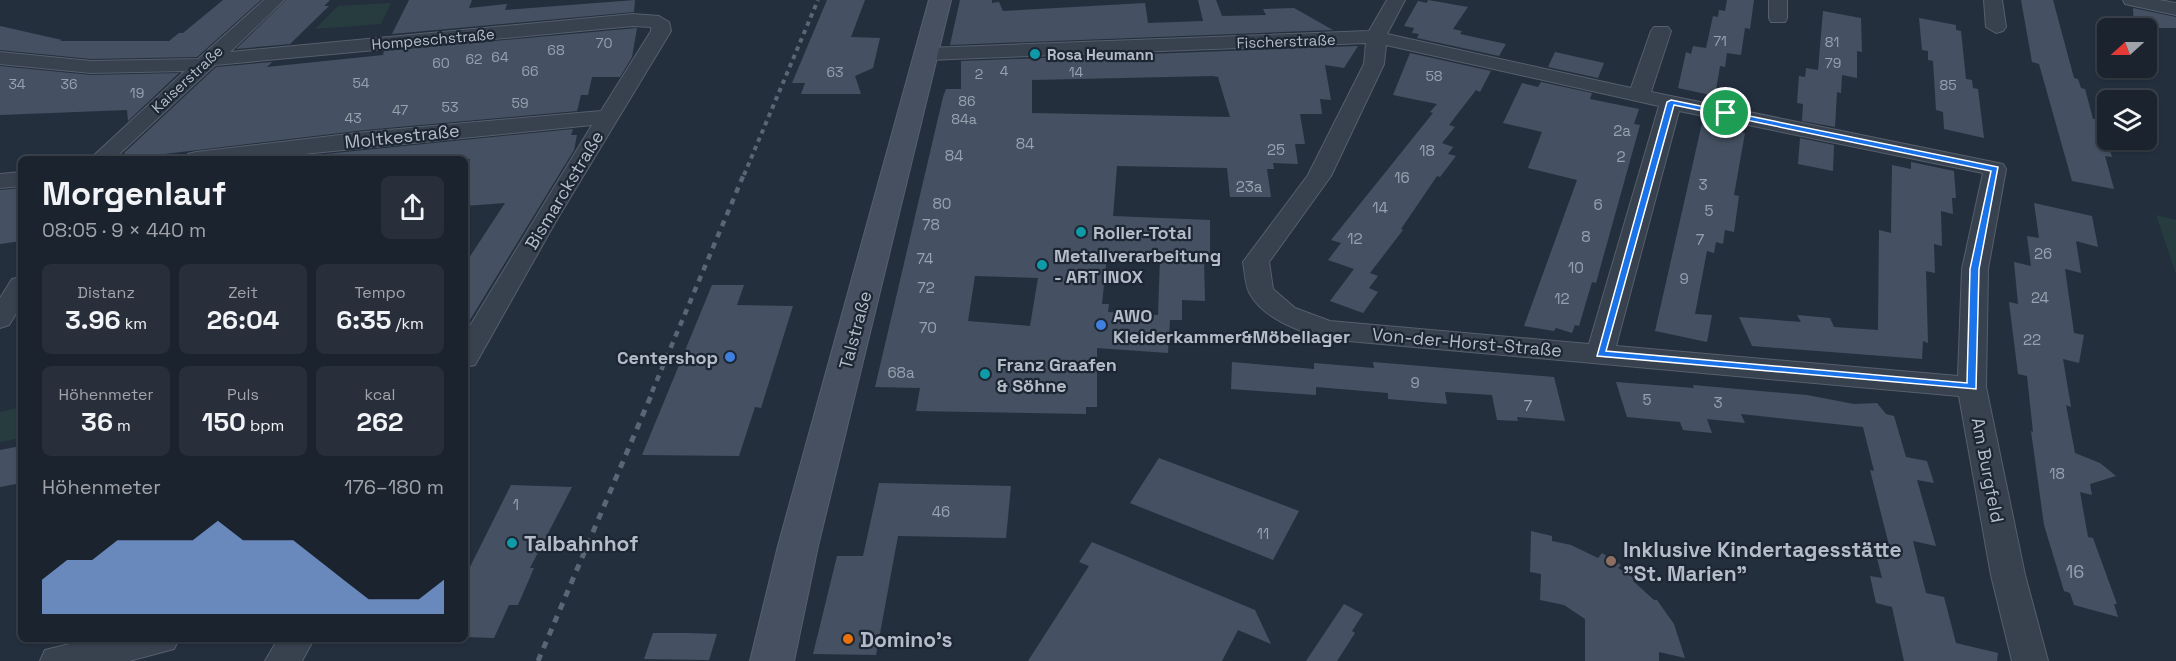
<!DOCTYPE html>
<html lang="de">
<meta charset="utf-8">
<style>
body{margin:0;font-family:"Space Grotesk",sans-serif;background:#282f3a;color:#f1f3f6;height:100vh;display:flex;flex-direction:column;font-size:22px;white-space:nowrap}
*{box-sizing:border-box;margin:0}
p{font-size:20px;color:#a0a4aa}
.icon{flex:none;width:33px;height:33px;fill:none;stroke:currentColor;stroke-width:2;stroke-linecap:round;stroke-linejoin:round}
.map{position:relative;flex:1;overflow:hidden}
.sheet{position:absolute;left:18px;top:156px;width:450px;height:486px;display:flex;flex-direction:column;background:#1b232e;border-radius:9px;box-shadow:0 2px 4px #0004,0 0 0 2px #39404a}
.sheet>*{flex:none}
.needle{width:39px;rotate:249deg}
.fabs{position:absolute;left:2097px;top:18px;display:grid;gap:12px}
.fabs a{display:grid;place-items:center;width:60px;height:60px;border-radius:9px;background:#1b232e;box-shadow:0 2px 4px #0004,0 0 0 2px #39404a;font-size:30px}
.pin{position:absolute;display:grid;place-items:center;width:51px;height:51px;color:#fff;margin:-26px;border:3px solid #fff;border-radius:50%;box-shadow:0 2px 6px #0007}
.round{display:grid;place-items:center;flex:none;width:63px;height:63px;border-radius:9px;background:#282f3a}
.summary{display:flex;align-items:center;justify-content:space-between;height:102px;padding:0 24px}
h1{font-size:33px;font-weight:700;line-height:45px}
.figures{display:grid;grid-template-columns:repeat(3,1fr);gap:9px;height:102px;padding:6px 24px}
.figures div{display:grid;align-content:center;border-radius:9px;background:#282f3a;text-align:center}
.figures b{font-size:26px;font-weight:700}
.figures small{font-size:16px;font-weight:400}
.figures p{font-size:16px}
.chart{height:168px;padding:12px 24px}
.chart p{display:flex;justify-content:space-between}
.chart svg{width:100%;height:108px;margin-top:6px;fill:#8ab4f8;opacity:.7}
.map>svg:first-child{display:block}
</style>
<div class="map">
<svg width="2176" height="661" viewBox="0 0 2176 661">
<rect width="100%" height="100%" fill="#242f3e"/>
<!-- green -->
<g fill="#263c3f">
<path d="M 391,3 L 381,24 L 315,29 L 338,6 Z"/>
<path d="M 2156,215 L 2176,220 L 2176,274 Z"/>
<path d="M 21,407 L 21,438 L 0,442 L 0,412 Z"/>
</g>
<!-- building -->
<g fill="#455162" fill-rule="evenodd">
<path d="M 223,0 L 261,0 L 197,57 L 91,59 L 0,50 L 0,26 L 62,40 L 60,41 L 169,41 L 179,33 L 183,33 Z"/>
<path d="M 286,0 L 330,0 L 324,6 L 329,6 L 290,44 L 236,49 Z"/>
<path d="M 409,0 L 472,0 L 469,8 L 507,4 L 505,10 L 635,0 L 634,12 L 392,34 Z"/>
<path d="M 827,0 L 865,0 L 851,37 L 880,38 L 873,68 L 855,76 L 861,94 L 801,94 L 805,83 L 792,83 Z"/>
<path d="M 960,0 L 992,0 L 992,3 L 999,2 L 1003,11 L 1145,3 L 1148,23 L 1203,21 L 1198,0 L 1216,0 L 1222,16 L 1266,15 L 1263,9 L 1294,8 L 1333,30 L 950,45 Z"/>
<path d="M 1428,0 L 1468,7 L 1453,29 L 1462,31 L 1460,34 L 1506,44 L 1499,56 L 1417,38 L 1419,34 L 1412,33 L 1414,28 L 1404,26 L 1418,1 L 1427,3 Z"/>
<path d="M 1727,0 L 1754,0 L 1750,29 L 1745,28 L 1741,55 L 1727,53 L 1725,67 L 1720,66 L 1715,96 L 1678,88 L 1686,52 L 1691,54 L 1693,46 L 1706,48 L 1713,16 L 1718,17 L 1719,10 L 1725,11 Z"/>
<path d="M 2021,0 L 2053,0 L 2074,78 L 2078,79 L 2081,88 L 2085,89 L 2093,119 L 2098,119 L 2100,126 L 2103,127 L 2112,157 L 2105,156 L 2114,189 L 2072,181 L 2039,64 L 2032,62 Z"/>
<path d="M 2133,8 L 2176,17 L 2176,28 L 2134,28 Z"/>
<path d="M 1823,11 L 1861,18 L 1862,52 L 1857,51 L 1857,78 L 1842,75 L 1841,93 L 1837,92 L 1835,127 L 1802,121 L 1803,104 L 1797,103 L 1799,76 L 1805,77 L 1806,68 L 1818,70 Z"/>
<path d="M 1919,18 L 1956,25 L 1956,30 L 1961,31 L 1966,79 L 1972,80 L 1973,88 L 1978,89 L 1984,138 L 1944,129 L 1943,112 L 1936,110 L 1933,61 L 1928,60 L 1928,51 L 1922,50 Z"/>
<path d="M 637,28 L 632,57 L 620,77 L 592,77 L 588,95 L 581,95 L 577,111 L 365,130 L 131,158 L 124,153 L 216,67 L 272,62 L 267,67 L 383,55 L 384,51 Z"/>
<path d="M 1358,46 L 1344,68 L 1325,65 L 1331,100 L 1320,99 L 1322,114 L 1300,114 L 1305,144 L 1295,144 L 1298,164 L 1273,163 L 1274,169 L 1267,169 L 1271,197 L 1230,197 L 1227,168 L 1117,166 L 1113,216 L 1210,220 L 1210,260 L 1204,260 L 1205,301 L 1182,300 L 1182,320 L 1170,320 L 1168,353 L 1097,348 L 1097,407 L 1086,407 L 1086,414 L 916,411 L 920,388 L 875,387 L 943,97 L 946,89 L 961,89 L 961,61 ZM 1212,76 L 1218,77 L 1230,117 L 1032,113 L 1032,80 ZM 1107,256 L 1160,258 L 1158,315 L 1108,312 L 1109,304 L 1102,304 ZM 975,276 L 1038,278 L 1030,326 L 968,321 Z"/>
<path d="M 1555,52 L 1604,63 L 1598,78 L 1548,67 Z"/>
<path d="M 1410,53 L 1491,71 L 1480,92 L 1476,90 L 1449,125 L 1455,127 L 1442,143 L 1453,147 L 1448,154 L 1456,156 L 1440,177 L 1437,176 L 1401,229 L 1403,230 L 1370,273 L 1378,276 L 1369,288 L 1378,292 L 1363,313 L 1330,301 L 1354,269 L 1328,260 L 1341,243 L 1331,240 L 1433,113 L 1430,112 L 1437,104 L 1393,95 Z"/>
<path d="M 0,66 L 91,75 L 179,73 L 128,121 L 127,110 L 0,115 Z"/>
<path d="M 1541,82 L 1592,93 L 1590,99 L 1639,109 L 1634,124 L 1640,125 L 1596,283 L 1592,282 L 1579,326 L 1575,325 L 1572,333 L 1556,328 L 1554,331 L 1524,326 L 1577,180 L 1528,168 L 1542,132 L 1503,123 L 1522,83 L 1538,87 Z"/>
<path d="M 1702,123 L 1745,133 L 1734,195 L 1739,196 L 1734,232 L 1725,230 L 1723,244 L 1716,242 L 1714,253 L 1707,251 L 1695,314 L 1712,315 L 1707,342 L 1655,331 Z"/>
<path d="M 573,129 L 571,135 L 577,135 L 574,150 L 465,328 L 465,264 L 505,203 L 465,206 L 465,179 L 470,159 L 276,159 Z"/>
<path d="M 1800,138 L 1834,145 L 1833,171 L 1798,164 Z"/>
<path d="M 1911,162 L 1954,171 L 1956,198 L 1952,198 L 1953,214 L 1941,211 L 1942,246 L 1934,244 L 1935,273 L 1926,271 L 1928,343 L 1923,341 L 1922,359 L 1752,346 L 1739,317 L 1801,322 L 1797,315 L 1830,318 L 1834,327 L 1878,330 L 1879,230 L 1891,233 L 1892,165 L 1911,169 Z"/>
<path d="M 21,188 L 21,241 L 0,244 L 0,190 Z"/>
<path d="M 2034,203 L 2092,216 L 2098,247 L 2076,241 L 2081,273 L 2065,269 L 2074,333 L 2084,335 L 2079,363 L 2063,359 L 2071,407 L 2066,405 L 2075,453 L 2100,463 L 2116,476 L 2090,484 L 2092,495 L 2080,492 L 2088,537 L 2093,538 L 2117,604 L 2114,604 L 2118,617 L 2074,605 L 2070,593 L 2064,591 L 2044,525 L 2031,431 L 2033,432 L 2027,376 L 2018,374 L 2009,302 L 2018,304 L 2014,262 L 2031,266 L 2027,236 L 2039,238 Z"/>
<path d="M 712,285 L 744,285 L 737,305 L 793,306 L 761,408 L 755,407 L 739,456 L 642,455 Z"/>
<path d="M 1232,362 L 1314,369 L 1314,363 L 1374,368 L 1373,362 L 1554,377 L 1565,421 L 1517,417 L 1518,421 L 1497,420 L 1492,395 L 1445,392 L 1447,404 L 1388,399 L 1388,393 L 1316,387 L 1316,395 L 1231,389 Z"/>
<path d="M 1616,382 L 1694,388 L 1693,385 L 1807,395 L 1854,404 L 1877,403 L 1886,414 L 1894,416 L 1906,457 L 1927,461 L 1934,483 L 1917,480 L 1936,546 L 1913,541 L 1926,593 L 1944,597 L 1956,643 L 1998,653 L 1997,661 L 1904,661 L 1892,607 L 1876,603 L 1870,576 L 1882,578 L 1876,554 L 1892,557 L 1870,470 L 1874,471 L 1863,427 L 1741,414 L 1745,423 L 1707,419 L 1712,433 L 1683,430 L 1680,422 L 1627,417 Z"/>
<path d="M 21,446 L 21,483 L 0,487 L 0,450 Z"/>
<path d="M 1159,458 L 1299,511 L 1273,560 L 1130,503 Z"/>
<path d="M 879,483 L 1011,486 L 1006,538 L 898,536 L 876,655 L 813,654 L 837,556 L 863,556 Z"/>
<path d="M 511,485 L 572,487 L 530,568 L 534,568 L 518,605 L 509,605 L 494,638 L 465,637 L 465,567 L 470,567 Z"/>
<path d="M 1531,531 L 1552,536 L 1552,541 L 1571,545 L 1598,558 L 1602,553 L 1621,565 L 1618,568 L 1635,579 L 1633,581 L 1654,600 L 1657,600 L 1674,624 L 1685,658 L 1659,652 L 1659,661 L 1585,661 L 1585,619 L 1564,605 L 1540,600 L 1541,574 L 1530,572 Z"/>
<path d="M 1092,542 L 1255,610 L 1271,644 L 1238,630 L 1222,661 L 1028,661 L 1089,566 L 1079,562 Z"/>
<path d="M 1344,604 L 1363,614 L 1352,631 L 1355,633 L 1337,661 L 1306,661 Z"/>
<path d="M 653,633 L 688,633 L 717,634 L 709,660 L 644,659 Z"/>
</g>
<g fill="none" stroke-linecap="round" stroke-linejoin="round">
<defs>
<g id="minor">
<path d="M 264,0 L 284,0 L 230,52 L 633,14 L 659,16 L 669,22 L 671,31 L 556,221 L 475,365 L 465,367 L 465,334 L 592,125 L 253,159 L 185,159 L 188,154 L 196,152 L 365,132 L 601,111 L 651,31 L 651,27 L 633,26 L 215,65 L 114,159 L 90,159 L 185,71 L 91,73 L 0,64 L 0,52 L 91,61 L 198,59 Z"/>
<path d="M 1387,0 L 1405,0 L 1387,34 L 1631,88 L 1651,31 L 1654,27 L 1668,27 L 1671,31 L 1651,92 L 2003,164 L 2006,169 L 1988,269 L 1986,387 L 2025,575 L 2048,661 L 2012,661 L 1991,575 L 1959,396 L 1326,339 C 1300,332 1264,319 1250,294 C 1245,286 1245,272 1243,262 L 1308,175 L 1364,64 L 1366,43 L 927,60 L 920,58 L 917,54 L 920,50 L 927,48 L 1369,31 ZM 1386,45 L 1659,106 L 1589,344 L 1330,321 L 1295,308 L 1273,289 L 1269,262 L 1331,176 L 1384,64 ZM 1679,111 L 1983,173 L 1962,269 L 1958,376 L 1616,346 Z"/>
<path d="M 1769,0 L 1787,0 L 1787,18 L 1785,22 L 1771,22 L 1769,18 Z"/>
<path d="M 1984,0 L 2002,0 L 2006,27 L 2003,31 L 1996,33 L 1986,27 Z"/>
<path d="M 2123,0 L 2159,0 L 2176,3 L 2176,15 L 2125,4 Z"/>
<path d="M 21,172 L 21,186 L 0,188 L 0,174 Z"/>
<path d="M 21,277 L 21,306 L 9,325 L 0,328 L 0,298 L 12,279 Z"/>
<path d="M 90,639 L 179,639 L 174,649 L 129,661 L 40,661 L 45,650 Z"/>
<path d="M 278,639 L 314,639 L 302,661 L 265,661 Z"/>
</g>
<path id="secondary" d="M 929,0 L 951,0 L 818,546 L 794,661 L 750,661 L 778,546 Z"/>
</defs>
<!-- minor casing -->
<use href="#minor" stroke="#565f6c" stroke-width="2"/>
<!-- secondary casing -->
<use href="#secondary" stroke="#565f6c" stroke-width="2"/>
<!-- minor -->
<use href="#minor" fill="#38414e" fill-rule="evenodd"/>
<!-- secondary -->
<use href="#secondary" fill="#465061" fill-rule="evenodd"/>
<!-- rail-far2 -->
<path stroke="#5a6575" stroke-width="4" stroke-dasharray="4.5 4.5" stroke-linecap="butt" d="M 744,175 L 818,0"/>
<!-- rail-far1 -->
<path stroke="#5a6575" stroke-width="4.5" stroke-dasharray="6 6" stroke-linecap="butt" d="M 652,392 L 744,174"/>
<!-- rail -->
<path stroke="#5a6575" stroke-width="5" stroke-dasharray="7 7" stroke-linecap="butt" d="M 538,661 L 653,391"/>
</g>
<!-- route -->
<path fill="#1a73e8" stroke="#fff" stroke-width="1.5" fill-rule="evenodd" d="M 1671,100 L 1998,167 L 1979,269 L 1976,389 L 1597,356 L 1667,102 ZM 1674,105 L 1991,171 L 1970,269 L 1967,383 L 1606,351 Z"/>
<!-- markers -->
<g fill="#0f9aa8" stroke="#1d2633" stroke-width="2">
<circle cx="1035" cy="54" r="6"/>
<circle cx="1081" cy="232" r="6"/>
<circle cx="1042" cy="265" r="6"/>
<circle cx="985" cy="374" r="6"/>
<circle cx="512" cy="543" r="6"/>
</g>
<g fill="#3f7fe0" stroke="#1d2633" stroke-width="2">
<circle cx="1101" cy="325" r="6"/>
<circle cx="730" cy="357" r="6"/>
</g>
<circle fill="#8d6e63" stroke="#1d2633" stroke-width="2" cx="1611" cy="561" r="6"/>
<circle fill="#e8710a" stroke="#1d2633" stroke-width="2" cx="848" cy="639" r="6"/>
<g text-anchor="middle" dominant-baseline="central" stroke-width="4.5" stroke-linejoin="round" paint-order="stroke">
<!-- far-number labels -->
<g font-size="14" fill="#98a1af">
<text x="1720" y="41">71</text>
<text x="1832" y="42">81</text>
<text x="604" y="43">70</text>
<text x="556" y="50">68</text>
<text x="500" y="57">64</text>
<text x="474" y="59">62</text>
<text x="441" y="63">60</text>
<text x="1833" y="63">79</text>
<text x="530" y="71">66</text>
<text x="1004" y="71">4</text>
<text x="835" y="72">63</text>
<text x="1076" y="72">14</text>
<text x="979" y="74">2</text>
<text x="1434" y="76">58</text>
<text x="361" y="83">54</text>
<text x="17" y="84">34</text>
<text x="69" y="84">36</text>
<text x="1948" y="85">85</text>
<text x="137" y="93">19</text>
<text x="967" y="101">86</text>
<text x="520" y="103">59</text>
<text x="450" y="107">53</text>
<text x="400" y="110">47</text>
<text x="353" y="118">43</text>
<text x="964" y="119">84a</text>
</g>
<!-- far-street labels -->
<g font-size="15" fill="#b4bcc9" stroke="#1d2633">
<text transform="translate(433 39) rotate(-5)">Hompeschstraße</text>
<text transform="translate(1286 41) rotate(-2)">Fischerstraße</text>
<text transform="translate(187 79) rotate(-43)">Kaiserstraße</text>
</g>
<!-- far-poi labels -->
<g font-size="15" font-weight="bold" fill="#b4bcc9" stroke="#1d2633" text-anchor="start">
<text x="1047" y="54">Rosa Heumann</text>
</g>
<!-- number labels -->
<g font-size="15" fill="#98a1af">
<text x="1622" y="130">2a</text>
<text x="1025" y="143">84</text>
<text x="1276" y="149">25</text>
<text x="1427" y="150">18</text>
<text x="954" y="155">84</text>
<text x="1621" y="156">2</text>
<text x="1402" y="177">16</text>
<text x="1703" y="184">3</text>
<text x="1249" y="186">23a</text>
<text x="942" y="203">80</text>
<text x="1598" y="204">6</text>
<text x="1380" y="207">14</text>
<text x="1709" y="210">5</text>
<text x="931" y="224">78</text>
<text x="1586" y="236">8</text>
<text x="1355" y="238">12</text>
<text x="1700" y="239">7</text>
<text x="2043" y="253">26</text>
<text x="925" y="258">74</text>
<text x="1576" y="267">10</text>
<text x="1684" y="278">9</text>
<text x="926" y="287">72</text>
<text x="2040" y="297">24</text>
<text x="1562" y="298">12</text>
<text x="928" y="327">70</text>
<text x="2032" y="339">22</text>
<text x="901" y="372">68a</text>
<text x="1415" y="382">9</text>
<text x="1647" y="399">5</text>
<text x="1718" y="402">3</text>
<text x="1528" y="405">7</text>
<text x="2057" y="473">18</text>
<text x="516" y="504">1</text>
<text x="941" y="511">46</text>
<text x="1263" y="533">11</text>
</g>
<!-- street labels -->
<g font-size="18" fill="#b4bcc9" stroke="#1d2633">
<text transform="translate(402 136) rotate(-6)">Moltkestraße</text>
<text transform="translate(564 190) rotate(-59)">Bismarckstraße</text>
<text transform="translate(855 330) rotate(-75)">Talstraße</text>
<text transform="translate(1467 342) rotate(5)">Von-der-Horst-Straße</text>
<text transform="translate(1988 470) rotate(79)">Am Burgfeld</text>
</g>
<!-- poi labels -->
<g font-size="18" font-weight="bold" fill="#b4bcc9" stroke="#1d2633" text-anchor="start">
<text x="1093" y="232">Roller-Total</text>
<text x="1054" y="255">Metallverarbeitung<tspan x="1054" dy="21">- ART INOX</tspan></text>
<text x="1113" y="315">AWO<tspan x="1113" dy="21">Kleiderkammer&amp;Möbellager</tspan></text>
<text x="718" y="357" text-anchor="end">Centershop</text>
<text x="997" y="364">Franz Graafen<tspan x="997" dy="21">&amp; Söhne</tspan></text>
</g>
<!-- near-number labels -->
<g font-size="18" fill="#98a1af">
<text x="2075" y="571">16</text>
</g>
<!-- near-poi labels -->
<g font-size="21" font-weight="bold" fill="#b4bcc9" stroke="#1d2633" text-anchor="start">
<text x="524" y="543">Talbahnhof</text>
<text x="1623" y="549">Inklusive Kindertagesstätte<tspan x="1623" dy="24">"St. Marien"</tspan></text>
<text x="860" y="639">Domino's</text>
</g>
</g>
</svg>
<div class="fabs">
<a><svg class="needle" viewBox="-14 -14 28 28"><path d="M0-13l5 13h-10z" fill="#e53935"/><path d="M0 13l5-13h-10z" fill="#a0a4aa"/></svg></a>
<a><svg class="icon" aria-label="layers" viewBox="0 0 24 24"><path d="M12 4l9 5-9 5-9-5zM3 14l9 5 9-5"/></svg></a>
</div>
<div class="pin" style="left:1726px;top:113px;background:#1e9e55"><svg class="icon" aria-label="arrive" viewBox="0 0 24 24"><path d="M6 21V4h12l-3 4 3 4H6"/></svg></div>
<section class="sheet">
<div class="summary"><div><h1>Morgenlauf</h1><p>08:05 · 9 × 440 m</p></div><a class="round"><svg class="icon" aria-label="share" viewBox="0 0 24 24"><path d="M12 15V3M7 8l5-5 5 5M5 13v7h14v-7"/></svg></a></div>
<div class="figures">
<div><p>Distanz</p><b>3.96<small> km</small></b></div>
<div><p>Zeit</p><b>26:04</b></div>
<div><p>Tempo</p><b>6:35<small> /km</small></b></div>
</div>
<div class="figures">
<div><p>Höhenmeter</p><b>36<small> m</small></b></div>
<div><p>Puls</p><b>150<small> bpm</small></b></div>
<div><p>kcal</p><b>262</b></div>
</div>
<div class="chart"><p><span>Höhenmeter</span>176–180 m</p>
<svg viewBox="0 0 160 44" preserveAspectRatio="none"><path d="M0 44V30L10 22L20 22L30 14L40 14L50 14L60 14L70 6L80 14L90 14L100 14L110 22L120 30L130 38L140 38L150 38L160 30V44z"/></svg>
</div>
</section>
</div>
